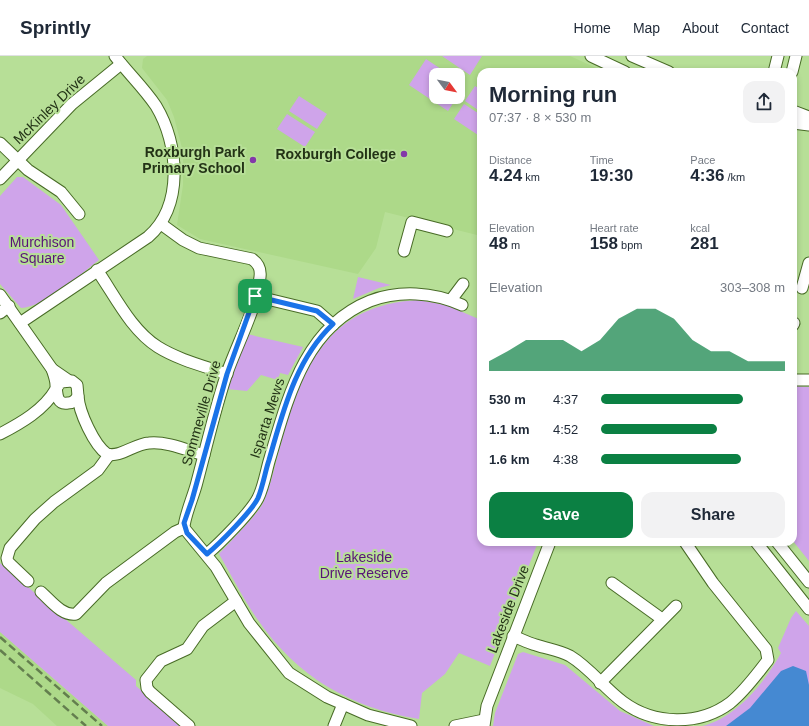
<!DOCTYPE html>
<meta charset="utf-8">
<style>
body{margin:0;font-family:Helvetica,sans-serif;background:#f2f2f3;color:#1f2937;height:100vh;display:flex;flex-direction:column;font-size:15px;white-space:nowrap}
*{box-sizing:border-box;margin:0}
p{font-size:13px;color:#747a83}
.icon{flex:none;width:22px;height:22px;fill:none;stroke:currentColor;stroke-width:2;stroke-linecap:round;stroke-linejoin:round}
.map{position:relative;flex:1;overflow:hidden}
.drawer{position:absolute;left:477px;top:12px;width:320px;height:478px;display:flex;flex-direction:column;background:#fff;border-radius:12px;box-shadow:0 2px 6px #0003}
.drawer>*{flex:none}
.needle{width:26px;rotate:122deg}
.fabs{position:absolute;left:429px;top:12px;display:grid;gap:8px}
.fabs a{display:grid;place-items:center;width:36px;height:36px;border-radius:8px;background:#fff;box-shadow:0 2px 6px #0003;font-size:20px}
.pin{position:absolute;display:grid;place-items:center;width:34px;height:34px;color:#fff;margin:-17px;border-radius:8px;box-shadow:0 2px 6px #0006}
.round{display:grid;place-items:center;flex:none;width:42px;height:42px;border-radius:12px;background:#f2f2f3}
.summary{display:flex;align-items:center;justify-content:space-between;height:68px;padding:0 12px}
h1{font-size:22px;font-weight:700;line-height:30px}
.figures{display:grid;grid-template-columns:repeat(3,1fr);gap:6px;height:68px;padding:4px 12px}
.figures div{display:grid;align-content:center}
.figures b{font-size:17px;font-weight:700}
.figures small{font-size:11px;font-weight:400}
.figures p{font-size:11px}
.chart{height:112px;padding:8px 12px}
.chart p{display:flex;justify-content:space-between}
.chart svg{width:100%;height:72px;margin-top:4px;fill:#0b8043;opacity:.7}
.cta{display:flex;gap:8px;margin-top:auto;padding:8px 12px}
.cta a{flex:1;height:46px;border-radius:12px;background:#0b8043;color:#fff;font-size:16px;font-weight:700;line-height:46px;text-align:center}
.cta a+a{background:#f2f2f3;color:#1f2937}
ul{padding:0 12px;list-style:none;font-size:13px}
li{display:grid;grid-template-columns:64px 48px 1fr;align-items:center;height:30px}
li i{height:10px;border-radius:5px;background:#0b8043}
header{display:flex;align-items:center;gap:24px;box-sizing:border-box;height:56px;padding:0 20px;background:#fff;border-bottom:1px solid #e0e1e3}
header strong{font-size:19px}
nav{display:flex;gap:22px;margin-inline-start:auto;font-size:14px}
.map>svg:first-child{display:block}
</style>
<header>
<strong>Sprintly</strong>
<nav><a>Home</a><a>Map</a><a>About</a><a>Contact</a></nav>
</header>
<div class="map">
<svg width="809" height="670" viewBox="0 0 809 670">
<rect width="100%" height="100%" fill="#b7df97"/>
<!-- built -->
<g fill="#add989" fill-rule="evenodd">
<path d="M 147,0 L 570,0 L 605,16 L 481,16 L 481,180 L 385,156 L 376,192 L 358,218 L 200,183 L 177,169 L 183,129 L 183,96 L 174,61 L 167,44 L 142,12 L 143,3 ZM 436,19 L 458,19 L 458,41 L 436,41 Z"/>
<path d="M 0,576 L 64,632 L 108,670 L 57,670 L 33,648 L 0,632 Z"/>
</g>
<!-- green -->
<g fill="#cfa4ea">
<path d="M 442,0 L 482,0 L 470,19 Z"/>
<path d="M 426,3 L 450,19 L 436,19 L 436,41 L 457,41 L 448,55 L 409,29 Z"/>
<path d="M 475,30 L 481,34 L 481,56 L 465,45 Z"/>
<path d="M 299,40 L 327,58 L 317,73 L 289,55 Z"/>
<path d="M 464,48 L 481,59 L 481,81 L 454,63 Z"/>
<path d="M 287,58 L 315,76 L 305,91 L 277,73 Z"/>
<path d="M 17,121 L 23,121 L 61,149 L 99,204 C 81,218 44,251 21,252 L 0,228 L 0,140 Z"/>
<path d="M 358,221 L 391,229 L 379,232 L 353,243 Z"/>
<path d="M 418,244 L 446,249 L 481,264 L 481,486 L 538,486 L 490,610 L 459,597 L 445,618 L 422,637 L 419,663 C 351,652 297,621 258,564 C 243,543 232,520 219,498 C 229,487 260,456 264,445 C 272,426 276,404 282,384 C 304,308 329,249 418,244 Z"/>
<path d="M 247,278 L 303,291 L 288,319 L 280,317 L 278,324 L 261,319 L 247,335 L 227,333 Z"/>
<path d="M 793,330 L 809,331 L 809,505 L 793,485 Z"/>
<path d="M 0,507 L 136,624 L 136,630 L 182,670 L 108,670 L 0,576 Z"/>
<path d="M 796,555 L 809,570 L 809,670 L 702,670 C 736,662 765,626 781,597 L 778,592 L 791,562 Z"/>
<path d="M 523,596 L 565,609 L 620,655 L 654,670 L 493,670 L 495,657 L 518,598 Z"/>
</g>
<!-- water -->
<path fill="#4589d2" d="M 793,610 L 806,615 L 809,629 L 809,670 L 726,670 L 750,652 L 781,615 Z"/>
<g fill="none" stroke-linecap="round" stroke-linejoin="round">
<defs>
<g id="minor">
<path d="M 591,0 L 625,16"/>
<path d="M 632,0 L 669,16"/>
<path d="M 774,16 L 778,0"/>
<path d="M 792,16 L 796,0"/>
<path d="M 793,55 L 809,61"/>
<path d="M 793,67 L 809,69"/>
<path d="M 0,87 L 28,114 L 61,136 L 79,158"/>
<path d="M 0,123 L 72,48 L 121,8"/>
<path d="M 161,168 L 183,184 L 199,192 L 252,203 C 259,208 261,213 260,221 C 256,254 238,286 227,317 C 215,352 207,389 197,426 C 194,439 184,461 184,472 L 216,511 L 249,567 L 289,617 L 327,641 L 343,648 L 368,659 L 411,670"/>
<path d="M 404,195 L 412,166 L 447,175"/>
<path d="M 97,214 C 115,240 131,274 158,291 C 179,304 204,310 227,318"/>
<path d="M 802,232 L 809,207"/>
<path d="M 0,239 L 52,313 L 68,324"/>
<path d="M 255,240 L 317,255 L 333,269"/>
<path d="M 451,244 L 463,228"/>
<path d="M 0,257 L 9,250"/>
<path d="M 20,267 L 148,181 C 184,150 179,88 156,50 C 144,32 128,17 115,0"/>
<path d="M 793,269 L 794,267"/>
<path d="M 52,313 C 54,319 56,324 56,329 C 57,337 56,349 68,347 C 73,347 76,344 78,340 L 77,329 L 72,325 L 61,326 L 57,331"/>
<path d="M 793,324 L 809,324"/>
<path d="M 78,340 C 79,356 94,389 107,398 C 120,402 134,388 149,387 C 166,385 187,394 204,399"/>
<path d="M 0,378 C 21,367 44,354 56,333"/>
<path d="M 756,486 L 809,553"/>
<path d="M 777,486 L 809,526"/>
<path d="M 207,498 C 219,488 251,456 258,442 C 264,430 266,415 270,402 C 288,341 305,271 370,245 C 399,234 433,236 462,249"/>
<path d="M 28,525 L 8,506 L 7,502 L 10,492 L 35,463 L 54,446 L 98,414 L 109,399"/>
<path d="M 612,527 L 662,563"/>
<path d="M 41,536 C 51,545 62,560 76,558 L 106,527 L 175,476 L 184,472"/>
<path d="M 513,580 C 521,583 528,587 536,589 C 548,593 559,594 570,600 C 590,612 604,632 623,646 C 654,669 699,670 730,647 C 745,635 757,618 768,604 L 766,593 L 713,527 L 685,486"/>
<path d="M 600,627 L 676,550"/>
<path d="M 189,670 L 150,636 L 147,632 L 146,624 L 161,605 L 187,593 L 203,570 L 236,545"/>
<path d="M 334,670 L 343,648"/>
<path d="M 455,670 L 484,664"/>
<path d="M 484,670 L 487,650 L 550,486"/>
</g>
</defs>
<!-- minor casing -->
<use href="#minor" stroke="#486b26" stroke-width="13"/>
<!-- minor -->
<use href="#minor" stroke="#fff" stroke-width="11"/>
<!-- rail -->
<g stroke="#637e4e" stroke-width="2.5" stroke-dasharray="8 4" stroke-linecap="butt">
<path d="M 0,581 L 102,670"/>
<path d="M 0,594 L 86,670"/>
</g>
</g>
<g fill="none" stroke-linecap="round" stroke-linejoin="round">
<defs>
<path id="route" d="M 255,240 L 317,255 L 333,268 C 295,304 283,356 269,404 C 265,416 263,430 258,442 C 252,455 219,488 207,498 L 187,477 L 184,467 L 192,444 L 227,318 Z"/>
</defs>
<!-- route casing -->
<use href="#route" stroke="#fff" stroke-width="8"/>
<!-- route -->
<use href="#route" stroke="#1a73e8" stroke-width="5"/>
</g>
<!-- markers -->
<g fill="#8338a9" stroke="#b7df97" stroke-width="1.5">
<circle cx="404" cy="98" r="4"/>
<circle cx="253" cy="104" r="4"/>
</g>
<g text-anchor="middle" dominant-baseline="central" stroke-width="4" stroke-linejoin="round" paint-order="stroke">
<!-- street labels -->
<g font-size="14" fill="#233316" stroke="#b7df97">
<text transform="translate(49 53) rotate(-44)">McKinley Drive</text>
<text transform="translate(201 357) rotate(-74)">Sommeville Drive</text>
<text transform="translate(267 362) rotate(-72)">Isparta Mews</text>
<text transform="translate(508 553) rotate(-69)">Lakeside Drive</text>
</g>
<!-- poi labels -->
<g font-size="14" font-weight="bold" fill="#233316" stroke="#b7df97" text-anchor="end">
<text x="245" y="96">Roxburgh Park<tspan x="245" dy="16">Primary School</tspan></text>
<text x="396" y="98">Roxburgh College</text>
</g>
<!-- park labels -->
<g font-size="14" fill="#581278" stroke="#b7df97">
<text x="42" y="186">Murchison<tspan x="42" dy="16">Square</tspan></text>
<text x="364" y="501">Lakeside<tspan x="364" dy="16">Drive Reserve</tspan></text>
</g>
</g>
</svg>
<div class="fabs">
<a><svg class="needle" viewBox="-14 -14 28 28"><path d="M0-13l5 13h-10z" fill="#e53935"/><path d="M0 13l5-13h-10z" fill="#747a83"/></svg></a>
</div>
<div class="pin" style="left:255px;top:240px;background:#1e9e55"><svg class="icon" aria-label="arrive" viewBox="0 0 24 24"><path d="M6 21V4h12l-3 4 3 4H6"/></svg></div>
<section class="drawer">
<div class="summary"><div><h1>Morning run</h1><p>07:37 · 8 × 530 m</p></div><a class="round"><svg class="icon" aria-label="share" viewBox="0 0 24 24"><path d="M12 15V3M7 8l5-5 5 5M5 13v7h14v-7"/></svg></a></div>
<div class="figures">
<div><p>Distance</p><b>4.24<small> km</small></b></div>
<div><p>Time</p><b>19:30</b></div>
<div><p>Pace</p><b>4:36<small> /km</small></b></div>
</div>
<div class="figures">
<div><p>Elevation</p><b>48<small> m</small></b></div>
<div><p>Heart rate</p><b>158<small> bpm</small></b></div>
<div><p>kcal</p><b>281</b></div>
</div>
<div class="chart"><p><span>Elevation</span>303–308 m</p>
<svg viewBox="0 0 160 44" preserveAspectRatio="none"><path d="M0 44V38L10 32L20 25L30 25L40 25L50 32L60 25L70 12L80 6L90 6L100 12L110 25L120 32L130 32L140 38L150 38L160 38V44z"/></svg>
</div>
<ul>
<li><b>530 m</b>4:37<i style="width:77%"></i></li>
<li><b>1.1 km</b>4:52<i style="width:63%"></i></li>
<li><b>1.6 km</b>4:38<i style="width:76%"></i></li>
</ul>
<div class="cta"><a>Save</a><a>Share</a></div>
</section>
</div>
